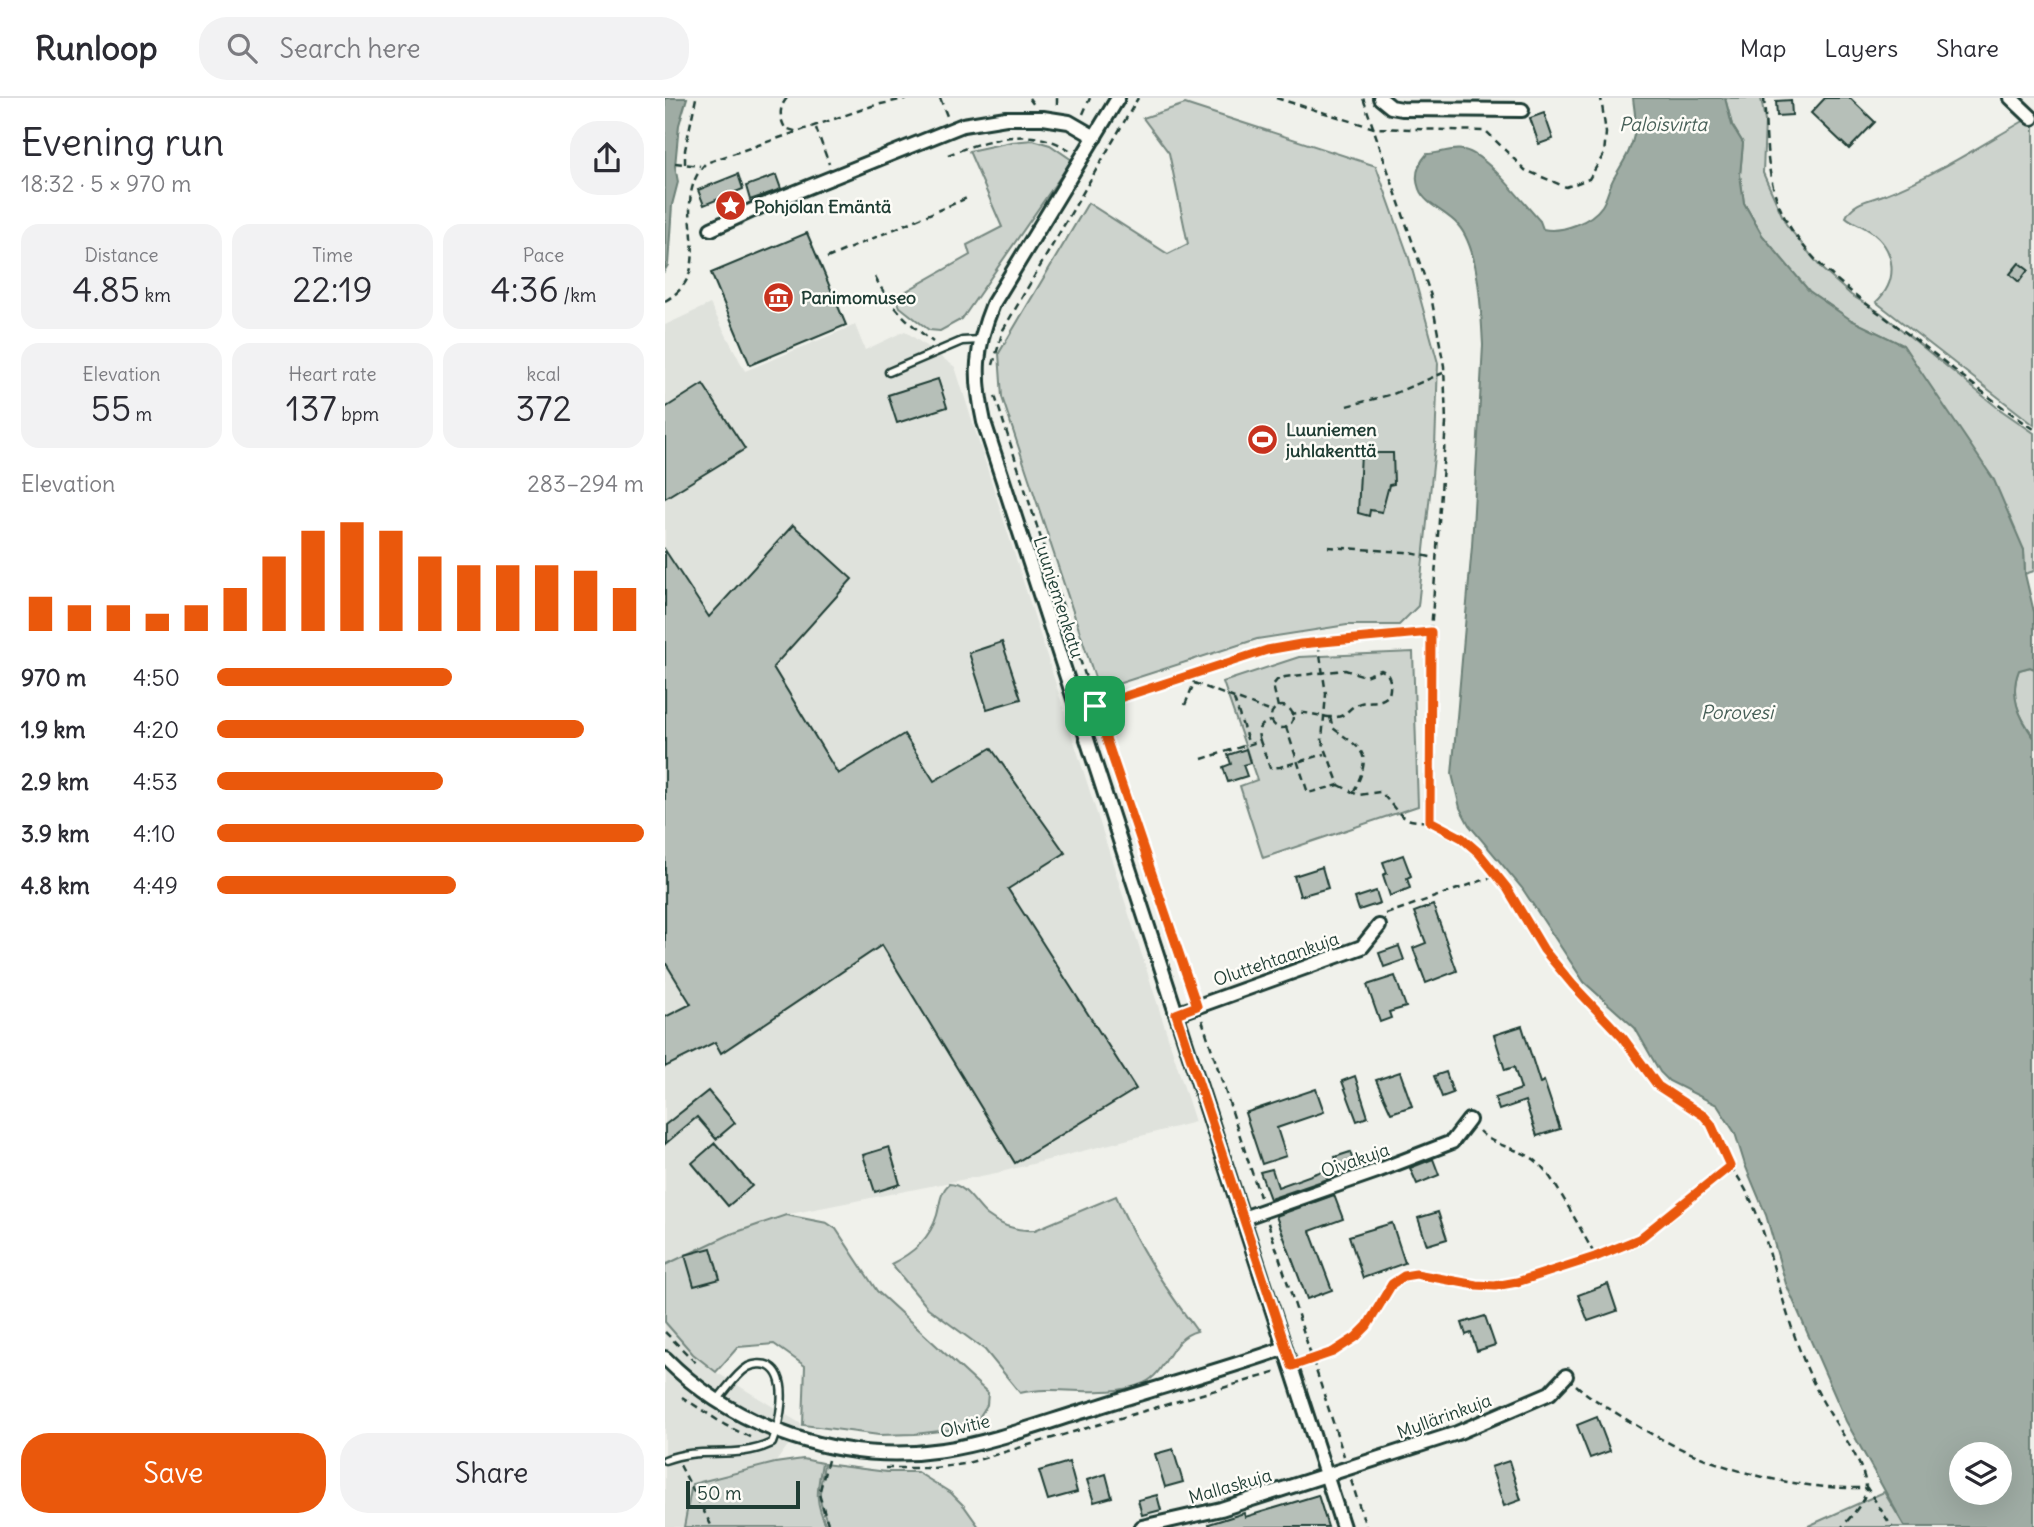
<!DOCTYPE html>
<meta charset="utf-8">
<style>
body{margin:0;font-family:Delius,sans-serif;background:#f2f2f3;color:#2b2b33;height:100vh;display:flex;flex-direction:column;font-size:26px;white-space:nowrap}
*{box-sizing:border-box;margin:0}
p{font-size:23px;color:#7c7c81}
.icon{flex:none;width:38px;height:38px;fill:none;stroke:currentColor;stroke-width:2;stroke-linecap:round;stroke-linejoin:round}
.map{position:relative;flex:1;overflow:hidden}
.panel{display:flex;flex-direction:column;background:#fff;width:665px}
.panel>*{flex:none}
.tools{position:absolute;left:1284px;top:1344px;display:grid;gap:14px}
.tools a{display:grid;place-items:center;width:63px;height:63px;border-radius:50%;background:#fff;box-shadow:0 7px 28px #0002;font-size:35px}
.scale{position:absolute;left:21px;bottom:18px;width:114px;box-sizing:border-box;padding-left:7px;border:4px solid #1f3d34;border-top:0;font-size:19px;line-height:24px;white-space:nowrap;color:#1f3d34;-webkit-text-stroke:5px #fdfcf7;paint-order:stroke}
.pin{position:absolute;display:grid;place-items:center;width:60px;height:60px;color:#fff;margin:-30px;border-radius:14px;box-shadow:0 4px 10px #0006}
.round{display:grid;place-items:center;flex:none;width:74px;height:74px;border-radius:28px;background:#f2f2f3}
.summary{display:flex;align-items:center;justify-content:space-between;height:119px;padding:0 21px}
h1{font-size:38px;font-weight:600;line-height:52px}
.stats{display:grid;grid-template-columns:repeat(3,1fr);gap:10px;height:119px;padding:7px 21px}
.stats div{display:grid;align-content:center;border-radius:18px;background:#f2f2f3;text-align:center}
.stats b{font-size:35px;font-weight:600}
.stats small{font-size:19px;font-weight:400}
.stats p{font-size:19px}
.chart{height:196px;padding:14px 21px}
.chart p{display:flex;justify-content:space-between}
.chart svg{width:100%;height:126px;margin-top:7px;stroke:#ea580c;stroke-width:6}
.primary-button{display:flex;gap:14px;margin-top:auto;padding:14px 21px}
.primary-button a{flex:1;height:80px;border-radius:28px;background:#ea580c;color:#fff;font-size:28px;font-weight:600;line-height:80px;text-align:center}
.primary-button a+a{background:#f2f2f3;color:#2b2b33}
ul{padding:0 21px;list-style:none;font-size:23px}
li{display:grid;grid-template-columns:112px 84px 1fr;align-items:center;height:52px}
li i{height:18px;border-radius:9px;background:#ea580c}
header{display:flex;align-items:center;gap:42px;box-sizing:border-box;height:98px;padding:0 35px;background:#fff;border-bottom:2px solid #e1e1e2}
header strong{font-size:33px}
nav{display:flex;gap:38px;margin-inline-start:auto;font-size:24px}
.search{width:490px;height:63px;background:#f2f2f3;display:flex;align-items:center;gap:18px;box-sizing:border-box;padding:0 24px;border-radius:28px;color:#7c7c81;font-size:26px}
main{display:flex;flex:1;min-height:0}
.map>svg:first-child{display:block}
</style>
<header>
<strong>Runloop</strong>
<div class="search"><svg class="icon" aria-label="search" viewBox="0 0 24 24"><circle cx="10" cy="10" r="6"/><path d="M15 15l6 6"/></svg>Search here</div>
<nav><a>Map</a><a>Layers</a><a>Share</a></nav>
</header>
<main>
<section class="panel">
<div class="summary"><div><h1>Evening run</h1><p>18:32 · 5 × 970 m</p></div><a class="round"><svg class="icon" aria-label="share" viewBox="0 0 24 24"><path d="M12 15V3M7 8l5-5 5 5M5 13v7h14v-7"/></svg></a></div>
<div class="stats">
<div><p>Distance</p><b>4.85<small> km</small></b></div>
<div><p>Time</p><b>22:19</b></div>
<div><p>Pace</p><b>4:36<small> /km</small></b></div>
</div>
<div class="stats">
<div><p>Elevation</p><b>55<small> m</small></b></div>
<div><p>Heart rate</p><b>137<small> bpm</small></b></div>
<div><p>kcal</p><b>372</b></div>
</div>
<div class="chart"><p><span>Elevation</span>283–294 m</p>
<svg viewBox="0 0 160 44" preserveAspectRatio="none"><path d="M5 44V32M15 44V35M25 44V35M35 44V38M45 44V35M55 44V29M65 44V18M75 44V9M85 44V6M95 44V9M105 44V18M115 44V21M125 44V21M135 44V21M145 44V23M155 44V29"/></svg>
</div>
<ul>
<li><b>970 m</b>4:50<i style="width:55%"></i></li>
<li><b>1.9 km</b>4:20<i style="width:86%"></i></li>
<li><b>2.9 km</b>4:53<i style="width:53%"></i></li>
<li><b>3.9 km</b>4:10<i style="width:100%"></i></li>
<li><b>4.8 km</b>4:49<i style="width:56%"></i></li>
</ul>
<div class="primary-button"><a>Save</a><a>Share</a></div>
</section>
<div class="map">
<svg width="1369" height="1429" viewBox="0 0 1369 1429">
<rect width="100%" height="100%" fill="#f0f1eb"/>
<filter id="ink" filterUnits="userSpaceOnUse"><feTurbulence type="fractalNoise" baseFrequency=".0143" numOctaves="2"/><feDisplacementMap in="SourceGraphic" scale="14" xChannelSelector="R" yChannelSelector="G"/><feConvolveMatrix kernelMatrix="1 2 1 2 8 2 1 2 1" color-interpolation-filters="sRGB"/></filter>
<g filter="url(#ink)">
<!-- built -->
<g fill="#dfe2dc">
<path d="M 45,206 L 80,273 L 190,227 L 200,252 L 240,233 L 290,269 L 530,1024 L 336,1074 L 120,1117 L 66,1136 L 0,1167 L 0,227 Z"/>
<path d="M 0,1224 L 28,1256 L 51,1274 L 138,1327 L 110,1365 L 27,1386 L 19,1429 L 0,1429 Z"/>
</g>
<!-- green -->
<g fill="#cdd3cd" stroke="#768880" stroke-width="2">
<path d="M 1060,0 L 1096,0 L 1100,23 L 1098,75 L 1121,126 L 1157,171 L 1186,197 L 1216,215 L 1333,310 L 1369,335 L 1369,473 L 1360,476 L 1359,452 L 1238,247 L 1186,222 L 1144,193 L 1097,137 L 1079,105 L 1075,77 L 1078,45 L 1067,27 Z"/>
<path d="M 520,6 L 711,68 L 744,160 L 773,265 L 770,349 L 753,508 L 734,527 L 682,527 L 592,541 L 434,592 L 337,299 L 334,255 L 423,105 L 503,156 L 523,146 L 504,55 L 478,20 Z"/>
<path d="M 1369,17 L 1369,327 L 1211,204 C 1234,183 1231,151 1205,133 C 1197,127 1188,125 1181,119 C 1188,103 1207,102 1221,96 C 1273,76 1321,44 1369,17 Z"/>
<path d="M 368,42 L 385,47 L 407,62 L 297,221 L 275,233 L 264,232 L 235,209 L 231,199 L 305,157 L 302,147 L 337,129 L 304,53 L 346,44 Z"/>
<path d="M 748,554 L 753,708 L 598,760 L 575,688 L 592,682 L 558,584 L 634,559 Z"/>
<path d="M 1366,569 L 1369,571 L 1369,638 C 1353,618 1344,597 1354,572 Z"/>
<path d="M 284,1086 C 301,1086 310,1107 322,1117 C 336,1128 352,1133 370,1132 L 451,1098 C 473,1150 499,1188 532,1233 C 504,1240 503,1274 479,1285 C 440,1302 396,1286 355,1295 L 320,1252 L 263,1210 L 226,1166 C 248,1155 265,1141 272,1117 C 275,1106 275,1094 284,1086 Z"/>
<path d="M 121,1117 L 162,1125 L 171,1131 L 212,1193 L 323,1295 L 322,1307 L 308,1329 L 250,1336 L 214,1337 L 138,1327 L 140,1268 L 109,1246 L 73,1249 L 51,1274 L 28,1256 L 0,1224 L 0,1167 L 66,1136 Z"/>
<path d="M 138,1361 L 157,1365 C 152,1393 149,1403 162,1429 L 19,1429 L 27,1386 L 110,1365 Z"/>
<path d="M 159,1366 L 222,1374 L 252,1374 L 286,1395 L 299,1408 L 314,1429 L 165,1429 C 151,1401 154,1396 159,1366 Z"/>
<path d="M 1219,1394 L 1240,1429 L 1141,1429 Z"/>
</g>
<!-- water -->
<g fill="#9faca4" stroke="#6c8077" stroke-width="2" fill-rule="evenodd">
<path d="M 0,0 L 22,0 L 14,27 L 10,68 L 13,84 L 7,107 L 3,167 L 0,172 Z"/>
<path d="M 968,0 L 1060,0 L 1067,27 L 1078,45 L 1075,77 L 1079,105 L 1097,137 L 1144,193 L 1186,222 L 1238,247 L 1329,382 L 1359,452 L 1360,476 L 1369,514 L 1369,571 L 1365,569 L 1354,572 C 1344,597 1354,619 1369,640 L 1369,1429 L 1240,1429 L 1181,1323 L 1121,1186 L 1101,1117 L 1080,1067 L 1070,1035 L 1052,1007 L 1004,983 L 995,974 L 970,930 L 919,884 L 857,790 L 804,727 L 795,710 L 787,676 L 807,448 L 818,247 C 816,214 815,152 793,127 C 782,114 760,107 754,91 C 749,78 753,66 762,56 C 774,56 788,49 799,52 C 823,57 858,105 875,123 L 878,131 C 897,135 926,124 937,108 C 943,99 944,87 950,78 C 960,61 966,53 970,33 C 972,23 969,11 968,0 ZM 1297,1356 L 1335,1356 L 1335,1395 L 1297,1395 Z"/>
</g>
<!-- building -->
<g fill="#b6bfb8" stroke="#1f3d34" stroke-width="2">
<path d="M 1160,0 L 1185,0 L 1210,24 L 1184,51 L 1146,15 Z"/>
<path d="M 1126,2 L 1127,17 L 1112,18 L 1111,3 Z"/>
<path d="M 879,15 L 888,41 L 874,46 L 865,20 Z"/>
<path d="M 73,76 L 78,91 L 39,107 L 33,92 Z"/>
<path d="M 111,77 L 116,91 L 85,102 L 81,88 Z"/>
<path d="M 142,135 L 181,227 L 85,267 L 46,175 Z"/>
<path d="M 1354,165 L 1363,172 L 1354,184 L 1345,176 Z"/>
<path d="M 273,281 L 282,309 L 232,325 L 223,297 Z"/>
<path d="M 38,286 L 80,351 L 0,400 L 0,310 Z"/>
<path d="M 696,355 L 728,355 L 729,386 L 724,387 L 717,414 L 705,412 L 704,418 L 693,415 Z"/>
<path d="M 128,427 L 187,481 L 108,569 L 173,676 L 239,636 L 269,683 L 326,650 L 400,755 L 343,791 L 471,991 L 350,1065 L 217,847 L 56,955 L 50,944 L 0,969 L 0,919 L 26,906 L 0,864 L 0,452 L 44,519 Z"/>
<path d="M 337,544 L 356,601 L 322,611 L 304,555 Z"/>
<path d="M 581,651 L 585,665 L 578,667 L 582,678 L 563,684 L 558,669 L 566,666 L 563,657 Z"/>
<path d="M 738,757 L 746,778 L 742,780 L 745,790 L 725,798 L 718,777 L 722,775 L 718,764 Z"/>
<path d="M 657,769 L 663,790 L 635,798 L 629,778 Z"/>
<path d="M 711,793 L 715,805 L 694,812 L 690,800 Z"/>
<path d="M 768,807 L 792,873 L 761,885 L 748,850 L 761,845 L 749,814 Z"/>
<path d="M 734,848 L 739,862 L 719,869 L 714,855 Z"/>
<path d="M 730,878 L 741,909 L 724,914 L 726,920 L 715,924 L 702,887 Z"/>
<path d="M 857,928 L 875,985 L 879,983 L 895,1031 L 872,1038 L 860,1003 L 834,1012 L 830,1000 L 856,991 L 849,969 L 840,972 L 829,937 Z"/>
<path d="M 735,974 L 747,1008 L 726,1015 L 711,982 Z"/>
<path d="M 781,974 L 788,995 L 777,999 L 769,978 Z"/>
<path d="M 690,978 L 703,1019 L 692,1023 L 677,983 Z"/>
<path d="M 651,991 L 659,1014 L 612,1030 L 621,1058 L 597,1066 L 580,1015 Z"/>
<path d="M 43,993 L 70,1025 L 51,1041 L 32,1019 L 0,1046 L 0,1027 Z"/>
<path d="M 50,1045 L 87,1088 L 63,1108 L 27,1065 Z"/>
<path d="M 224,1049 L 235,1086 L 210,1094 L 198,1057 Z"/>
<path d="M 685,1054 L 691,1071 L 676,1076 L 670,1059 Z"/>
<path d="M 768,1061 L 774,1077 L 752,1086 L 745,1070 Z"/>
<path d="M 607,1071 L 613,1089 L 660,1072 L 663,1081 L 605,1101 L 595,1074 Z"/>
<path d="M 669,1097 L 678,1121 L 645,1133 L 667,1192 L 642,1201 L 611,1118 Z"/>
<path d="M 773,1114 L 782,1141 L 762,1147 L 753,1120 Z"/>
<path d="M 727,1125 L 740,1165 L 698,1180 L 684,1138 Z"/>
<path d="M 46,1150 L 55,1181 L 29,1188 L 20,1157 Z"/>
<path d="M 943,1186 L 952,1213 L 923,1223 L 913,1197 Z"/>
<path d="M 820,1218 L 830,1247 L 812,1253 L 806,1235 L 801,1237 L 797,1225 Z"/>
<path d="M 932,1319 L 945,1353 L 925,1360 L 912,1327 Z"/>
<path d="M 508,1351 L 518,1384 L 500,1389 L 490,1356 Z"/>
<path d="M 844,1363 L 856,1402 L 839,1408 L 826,1369 Z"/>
<path d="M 404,1364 L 412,1394 L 383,1402 L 374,1373 Z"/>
<path d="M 441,1376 L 447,1399 L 429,1404 L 422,1382 Z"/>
<path d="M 492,1397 L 496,1412 L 477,1417 L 473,1402 Z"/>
<path d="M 653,1397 L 663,1429 L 545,1429 L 544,1426 L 579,1415 L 580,1419 Z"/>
</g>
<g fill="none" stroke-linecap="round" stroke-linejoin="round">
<defs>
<g id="lane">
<path d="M 224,274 L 297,243 L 315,242"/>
<path d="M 0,1362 C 38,1347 69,1363 107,1345 C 114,1327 126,1280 104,1268 C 98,1265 89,1266 83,1269 C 71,1276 62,1291 53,1301"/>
</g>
<g id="street">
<path d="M 453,0 L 328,206 C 310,250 309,278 319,324 L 678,1429"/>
<path d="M 715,0 L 726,9 L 737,11 L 857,12"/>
<path d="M 1346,0 L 1367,20"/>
<path d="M 46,131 L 101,106 L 298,27 L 341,20 L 378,20 L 404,24 L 430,39"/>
<path d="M 511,916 L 697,849 L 714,828"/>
<path d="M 578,1120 L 712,1073 L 787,1044 L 804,1022"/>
<path d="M 0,1260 C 71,1332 178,1367 278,1352 C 330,1344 381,1324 432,1309 C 494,1289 558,1272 620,1250"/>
<path d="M 477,1429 L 556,1411 L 792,1335 L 885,1295 L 901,1278"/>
</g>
</defs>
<!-- lane casing -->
<use href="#lane" stroke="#1f3d34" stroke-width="11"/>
<!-- street casing -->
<use href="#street" stroke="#1f3d34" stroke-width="18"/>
<!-- path -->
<g stroke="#1f3d34" stroke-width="2.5" stroke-dasharray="7 5" stroke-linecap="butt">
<path d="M 122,0 C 114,9 114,19 120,30 L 133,34"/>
<path d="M 275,0 L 282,18"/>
<path d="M 364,0 L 369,7"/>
<path d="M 392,0 L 392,10"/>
<path d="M 611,0 L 709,30 L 821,33 L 860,72 L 901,89 L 924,81 L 939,56 L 941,35 L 936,0"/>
<path d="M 1099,0 C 1102,40 1100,77 1117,114 C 1142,170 1212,212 1259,248 C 1295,276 1331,306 1369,331"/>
<path d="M 418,16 L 425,0"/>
<path d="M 151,30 L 164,66"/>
<path d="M 283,57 C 322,41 368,27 406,53"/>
<path d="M 10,65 L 35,68"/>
<path d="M 20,66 L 20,52 L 31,0"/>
<path d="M 162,160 L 302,100"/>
<path d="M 210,179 C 224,206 243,225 268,244"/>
<path d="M 0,203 C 58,170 0,107 41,65 L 207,8 L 244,0"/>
<path d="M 328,267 L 338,232 L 473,0"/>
<path d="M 330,298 L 430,608 L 528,896"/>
<path d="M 682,308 L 728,296 L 778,275"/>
<path d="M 663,449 L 740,454 L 771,460"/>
<path d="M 529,585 L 607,614"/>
<path d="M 569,601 L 584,647"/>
<path d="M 520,607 L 529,585 L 526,577"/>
<path d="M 430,608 L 602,552 L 636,546 L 766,534"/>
<circle cx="617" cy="619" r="11"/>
<path d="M 613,609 L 608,587 L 612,582 L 620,579 L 680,572 L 700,578 L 716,572 C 727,576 726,587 724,597 C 714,607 705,601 693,606 C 684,609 681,619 670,619 C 655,620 643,612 627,616"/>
<path d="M 665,619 L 668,630 C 698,653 708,653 689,693"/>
<path d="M 621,629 L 643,695 L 674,687 L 657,642 L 661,596 L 653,544"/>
<path d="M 595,643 C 591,631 594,627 606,623"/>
<path d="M 537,661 L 595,643 L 605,670 L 615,669 L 660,656"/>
<path d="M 674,687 L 693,697 L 715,694 C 736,714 732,725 765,723"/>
<path d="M 721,816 L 830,778"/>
<path d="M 537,922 L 595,1099"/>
<path d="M 814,1033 C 829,1049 855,1050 871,1063 C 889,1077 918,1137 931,1159"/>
<path d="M 1065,1068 C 1090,1100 1098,1133 1109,1171 C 1122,1216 1135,1261 1157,1302 C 1170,1326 1198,1362 1201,1388 C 1203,1402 1185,1419 1177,1429"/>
<path d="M 603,1125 L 679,1358"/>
<path d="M 0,1234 L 30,1264 L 32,1269"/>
<path d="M 638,1264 L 668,1254 L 691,1239 L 702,1228 L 727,1186 L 739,1178 L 751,1176 L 811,1187 L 830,1188 L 852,1184 L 931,1159 L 973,1141 L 1065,1068 L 1046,1026 L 1039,1018 L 993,988 L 958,940 L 908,887 L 879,852 L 842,790 L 813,754 L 797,741 L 765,723 L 766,534 L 781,325 L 779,268 L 766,198 L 698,0"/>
<path d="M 911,1287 C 924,1299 940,1308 956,1318 C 1030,1365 1113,1392 1202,1390 L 1227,1429"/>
<path d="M 17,1299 L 60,1327 L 87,1340"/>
<path d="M 163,1362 L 154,1396 L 164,1429"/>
<path d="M 15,1367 L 47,1429"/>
<path d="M 220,1370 L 269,1370 L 299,1366 L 612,1274"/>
<path d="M 686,1382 L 701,1429"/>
</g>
<!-- lane -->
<use href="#lane" stroke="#fdfcf7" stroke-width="6"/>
<!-- street -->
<use href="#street" stroke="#fdfcf7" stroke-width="12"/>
</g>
</g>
<g fill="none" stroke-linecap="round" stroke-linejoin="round" filter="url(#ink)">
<defs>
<path id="route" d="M 766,534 L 765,723 L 797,740 L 813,754 L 842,790 L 879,852 L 908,887 L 958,940 L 993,988 L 1039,1018 L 1046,1026 L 1065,1068 L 974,1141 L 930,1159 L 852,1184 L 830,1188 L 811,1187 L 751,1176 L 739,1178 L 727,1186 L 702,1228 L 691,1239 L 668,1254 L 627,1268 L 511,916 L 532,908 L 430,608 L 602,552 L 636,546 Z"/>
</defs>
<!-- route casing -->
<use href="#route" stroke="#fff" stroke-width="14"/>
<!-- route -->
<use href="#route" stroke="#ea580c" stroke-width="9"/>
</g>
<!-- icons -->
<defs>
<symbol id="sight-disc" viewBox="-11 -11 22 22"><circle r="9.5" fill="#c8321e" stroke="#fdfcf7"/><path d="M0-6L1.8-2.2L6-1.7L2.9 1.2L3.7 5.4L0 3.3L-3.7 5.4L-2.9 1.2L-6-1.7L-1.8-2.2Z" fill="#fff"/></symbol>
<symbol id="museum-disc" viewBox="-11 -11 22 22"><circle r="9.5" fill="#c8321e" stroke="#fdfcf7"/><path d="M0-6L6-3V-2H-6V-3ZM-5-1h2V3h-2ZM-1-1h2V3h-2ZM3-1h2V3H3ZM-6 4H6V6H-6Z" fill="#fff"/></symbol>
<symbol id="stadium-disc" viewBox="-11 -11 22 22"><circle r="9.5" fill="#c8321e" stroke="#fdfcf7"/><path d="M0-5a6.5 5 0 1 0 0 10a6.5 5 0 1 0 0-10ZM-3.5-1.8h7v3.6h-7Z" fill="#fff"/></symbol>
</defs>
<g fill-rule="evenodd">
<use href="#sight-disc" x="48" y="90" width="35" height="35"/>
<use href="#museum-disc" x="96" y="182" width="35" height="35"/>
<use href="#stadium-disc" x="580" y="324" width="35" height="35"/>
</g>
<g text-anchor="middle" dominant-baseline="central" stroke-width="5" stroke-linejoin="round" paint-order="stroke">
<!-- poi labels -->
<g font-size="18" font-weight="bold" fill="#1f3d34" stroke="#fdfcf7" text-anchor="start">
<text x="89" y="108">Pohjolan Emäntä</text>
<text x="136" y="199">Panimomuseo</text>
<text x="621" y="331">Luuniemen<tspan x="621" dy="21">juhlakenttä</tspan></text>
</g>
<!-- street labels -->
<g font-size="18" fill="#1f3d34" stroke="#fdfcf7">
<text transform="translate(394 499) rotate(72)">Luuniemenkatu</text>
<text transform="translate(611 861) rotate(-19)">Oluttehtaankuja</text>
<text transform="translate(690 1062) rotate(-19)">Oivakuja</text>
<text transform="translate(779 1318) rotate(-20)">Myllärinkuja</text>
<text transform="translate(300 1328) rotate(-13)">Olvitie</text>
<text transform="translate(565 1388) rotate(-16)">Mallaskuja</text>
</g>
<!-- water labels -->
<g font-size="19" font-style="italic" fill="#455e56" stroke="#fdfcf7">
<text x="998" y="26">Paloisvirta</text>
<text x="1072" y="614">Porovesi</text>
</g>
</g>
</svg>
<div class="tools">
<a><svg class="icon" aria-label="layers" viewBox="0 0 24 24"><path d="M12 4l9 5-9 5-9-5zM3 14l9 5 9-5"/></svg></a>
</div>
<div class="scale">50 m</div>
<div class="pin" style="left:430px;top:608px;background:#1e9e55"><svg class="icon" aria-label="arrive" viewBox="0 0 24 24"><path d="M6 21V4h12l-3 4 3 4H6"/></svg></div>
</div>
</main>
